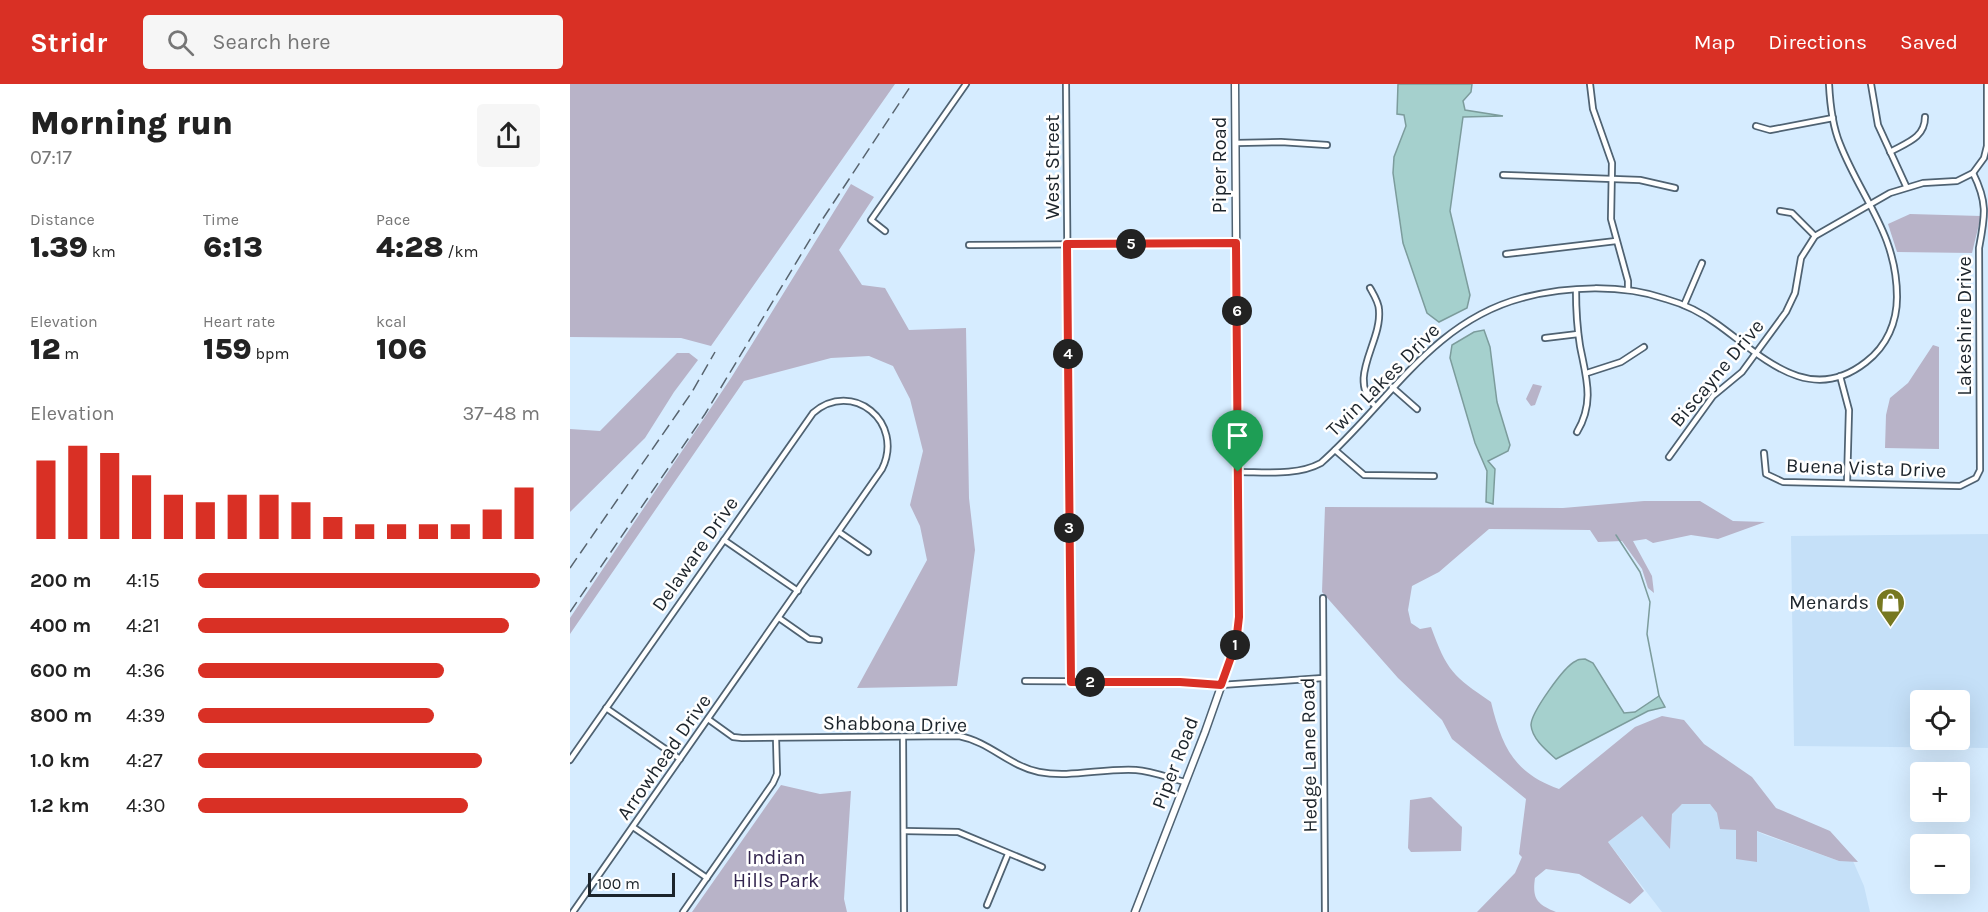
<!DOCTYPE html>
<meta charset="utf-8">
<style>
body{margin:0;font-family:Karla,sans-serif;background:#f6f6f6;color:#222;height:100vh;display:flex;flex-direction:column;font-size:22px;white-space:nowrap}
*{box-sizing:border-box;margin:0}
p{font-size:20px;color:#767676}
.icon{flex:none;width:33px;height:33px;fill:none;stroke:currentColor;stroke-width:2;stroke-linecap:round;stroke-linejoin:round}
.map{position:relative;flex:1;overflow:hidden}
.details{display:flex;flex-direction:column;background:#fff;width:570px}
.details>*{flex:none}
.tools{position:absolute;left:1340px;top:606px;display:grid;gap:12px}
.tools a{display:grid;place-items:center;width:60px;height:60px;border-radius:6px;background:#fff;box-shadow:0 6px 24px #0002;font-size:30px}
.scale{position:absolute;left:18px;bottom:15px;width:87px;box-sizing:border-box;padding-left:6px;border:3px solid #1c242b;border-top:0;font-size:16px;line-height:21px;white-space:nowrap;color:#1c242b;-webkit-text-stroke:4px #fff;paint-order:stroke}
.pin{position:absolute;display:grid;place-items:center;width:51px;height:51px;color:#fff;margin:-62px -26px;border-radius:50% 50% 50% 0;rotate:-45deg;box-shadow:0 0 6px #0007}
.pin .icon{rotate:45deg}
.km{position:absolute;width:30px;height:30px;margin:-15px;border-radius:50%;background:#222;color:#fff;font-size:16px;line-height:30px;text-align:center}
.round{display:grid;place-items:center;flex:none;width:63px;height:63px;border-radius:6px;background:#f6f6f6}
.head{display:flex;align-items:center;justify-content:space-between;height:102px;padding:0 30px}
h1{font-size:33px;font-weight:800;line-height:45px}
.metrics{display:grid;grid-template-columns:repeat(3,1fr);gap:9px;height:102px;padding:6px 30px}
.metrics div{display:grid;align-content:center}
.metrics b{font-size:30px;font-weight:800}
.metrics small{font-size:16px;font-weight:400}
.metrics p{font-size:16px}
.chart{height:168px;padding:12px 30px}
.chart p{display:flex;justify-content:space-between}
.chart svg{width:100%;height:108px;margin-top:6px;stroke:#d93025;stroke-width:6}
ul{padding:0 30px;list-style:none;font-size:20px}
li{display:grid;grid-template-columns:96px 72px 1fr;align-items:center;height:45px}
li i{height:15px;border-radius:8px;background:#d93025}
header{display:flex;align-items:center;gap:36px;box-sizing:border-box;height:84px;padding:0 30px;background:#d93025;color:#fff}
header strong{font-size:28px}
nav{display:flex;gap:33px;margin-inline-start:auto;font-size:21px}
.search{width:420px;height:54px;background:#f6f6f6;display:flex;align-items:center;gap:15px;box-sizing:border-box;padding:0 21px;border-radius:6px;color:#767676;font-size:22px}
main{display:flex;flex:1;min-height:0}
.map>svg:first-child{display:block}
</style>
<header>
<strong>Stridr</strong>
<div class="search"><svg class="icon" aria-label="search" viewBox="0 0 24 24"><circle cx="10" cy="10" r="6"/><path d="M15 15l6 6"/></svg>Search here</div>
<nav><a>Map</a><a>Directions</a><a>Saved</a></nav>
</header>
<main>
<section class="details">
<div class="head"><div><h1>Morning run</h1><p>07:17</p></div><a class="round"><svg class="icon" aria-label="share" viewBox="0 0 24 24"><path d="M12 15V3M7 8l5-5 5 5M5 13v7h14v-7"/></svg></a></div>
<div class="metrics">
<div><p>Distance</p><b>1.39<small> km</small></b></div>
<div><p>Time</p><b>6:13</b></div>
<div><p>Pace</p><b>4:28<small> /km</small></b></div>
</div>
<div class="metrics">
<div><p>Elevation</p><b>12<small> m</small></b></div>
<div><p>Heart rate</p><b>159<small> bpm</small></b></div>
<div><p>kcal</p><b>106</b></div>
</div>
<div class="chart"><p><span>Elevation</span>37–48 m</p>
<svg viewBox="0 0 160 44" preserveAspectRatio="none"><path d="M5 44V12M15 44V6M25 44V9M35 44V18M45 44V26M55 44V29M65 44V26M75 44V26M85 44V29M95 44V35M105 44V38M115 44V38M125 44V38M135 44V38M145 44V32M155 44V23"/></svg>
</div>
<ul>
<li><b>200 m</b>4:15<i style="width:100%"></i></li>
<li><b>400 m</b>4:21<i style="width:91%"></i></li>
<li><b>600 m</b>4:36<i style="width:72%"></i></li>
<li><b>800 m</b>4:39<i style="width:69%"></i></li>
<li><b>1.0 km</b>4:27<i style="width:83%"></i></li>
<li><b>1.2 km</b>4:30<i style="width:79%"></i></li>
</ul>
</section>
<div class="map">
<svg width="1418" height="828" viewBox="0 0 1418 828">
<rect width="100%" height="100%" fill="#d6ecff"/>
<!-- built -->
<g fill="#c5e0f8" fill-rule="evenodd">
<path d="M 1418,450 L 1418,664 L 1224,662 L 1221,452 ZM 1350,616 L 1389,616 L 1389,656 L 1350,656 Z"/>
<path d="M 1124,719 L 1140,720 L 1147,729 L 1195,751 L 1269,777 L 1283,777 L 1294,802 L 1300,828 L 1092,828 L 1038,758 L 1072,732 L 1100,764 L 1102,729 L 1112,720 Z"/>
</g>
<!-- green -->
<g fill="#b8b3c8">
<path d="M 0,0 L 325,0 L 141,262 L 111,254 L 0,253 Z"/>
<path d="M 281,100 L 304,113 L 269,166 L 292,201 L 315,204 L 339,246 L 396,244 L 399,414 L 405,466 L 387,602 L 287,604 L 357,476 L 350,442 L 340,421 L 353,367 L 340,315 L 323,282 L 299,272 L 261,274 L 174,297 L 0,550 L 0,534 L 161,294 Z"/>
<path d="M 1340,130 L 1411,132 L 1402,169 L 1327,168 L 1318,140 Z"/>
<path d="M 1363,261 L 1369,263 L 1369,365 L 1315,364 L 1316,331 L 1320,314 L 1338,299 Z"/>
<path d="M 107,269 L 119,269 L 128,276 L 104,308 L 75,354 L 0,428 L 0,345 L 30,347 Z"/>
<path d="M 963,300 L 972,302 L 965,321 L 961,322 L 956,315 Z"/>
<path d="M 1074,417 L 1130,417 L 1163,437 L 1195,438 L 1148,455 L 1121,451 L 1083,459 L 1076,455 L 1063,457 L 1082,492 L 1084,509 L 1078,504 L 1072,485 L 1052,457 L 1028,458 L 1020,446 L 919,445 L 869,488 L 842,502 L 838,526 L 841,539 L 850,545 L 861,543 C 877,587 883,592 921,618 C 932,663 944,689 989,705 L 1065,643 L 1092,632 L 1114,636 L 1134,660 L 1182,693 L 1206,724 L 1260,747 L 1288,778 L 1269,777 L 1187,747 L 1187,778 L 1166,775 L 1166,746 L 1150,745 L 1147,729 L 1140,720 L 1112,720 L 1102,730 L 1100,765 L 1072,732 L 1038,758 L 1074,807 L 1060,820 L 1009,790 L 976,785 L 965,794 C 962,815 967,820 986,828 L 907,828 L 945,789 L 952,773 L 949,770 L 956,715 L 882,655 L 872,636 L 828,594 L 752,508 L 755,423 L 993,424 Z"/>
<path d="M 211,701 L 250,710 L 281,707 L 274,815 L 277,828 L 122,828 Z"/>
<path d="M 861,713 L 892,743 L 891,767 L 841,768 L 838,764 L 840,716 Z"/>
</g>
<!-- water -->
<g fill="#a5d0cd" stroke="#7c9c9c" stroke-width="1.5">
<path d="M 828,0 L 902,0 L 901,8 L 893,17 L 895,26 L 933,32 L 893,33 L 880,127 L 900,211 L 897,224 L 869,238 L 857,229 L 833,159 L 823,89 L 824,73 L 836,42 L 834,31 L 827,30 Z"/>
<path d="M 914,246 L 920,263 L 927,318 L 940,361 L 938,367 L 918,377 L 925,385 L 923,420 L 916,418 L 917,387 L 905,359 L 880,274 L 882,261 L 904,248 Z"/>
<path d="M 1015,575 L 1023,579 L 1054,629 L 1065,628 L 1089,612 L 1095,623 L 1078,627 L 986,675 C 977,667 962,655 961,641 C 961,629 994,582 1006,577 C 1008,575 1012,575 1015,575 Z"/>
</g>
<g fill="none" stroke-linecap="round" stroke-linejoin="round">
<!-- stream -->
<path stroke="#7c9c9c" stroke-width="1.5" d="M 1046,451 L 1070,488 L 1080,518 L 1077,550 L 1089,612"/>
<defs>
<g id="minor">
<path d="M 496,0 L 501,598"/>
<path d="M 1020,0 L 1023,25 L 1042,79 L 1041,135 L 1058,197 L 1058,206"/>
<path d="M 1301,0 L 1308,41 L 1336,102"/>
<path d="M 1186,42 L 1200,46 L 1263,34"/>
<path d="M 666,59 L 711,58 L 757,61"/>
<path d="M 1320,68 C 1336,59 1355,54 1355,33"/>
<path d="M 933,91 L 1070,96 L 1105,104"/>
<path d="M 1210,127 L 1222,129 L 1245,152"/>
<path d="M 315,147 L 301,136 L 396,0"/>
<path d="M 399,161 L 666,159"/>
<path d="M 936,170 L 1046,157"/>
<path d="M 800,204 C 804,211 809,219 809,226 C 812,259 776,294 805,322"/>
<path d="M 1006,206 C 1006,225 1007,243 1010,262 C 1016,293 1025,318 1007,348"/>
<path d="M 1114,221 L 1132,179"/>
<path d="M 975,254 L 1008,250"/>
<path d="M 1017,289 L 1051,278 L 1074,263"/>
<path d="M 1270,292 L 1279,326 L 1277,399"/>
<path d="M 822,303 L 847,325"/>
<path d="M 765,366 L 794,391 L 864,392"/>
<path d="M 1194,369 L 1196,390 L 1213,398 L 1390,402 L 1406,394 L 1410,386 L 1409,164 C 1415,132 1418,119 1403,89"/>
<path d="M 1099,373 L 1143,312 L 1172,288 L 1216,228 L 1225,209 L 1231,174 L 1245,152 L 1320,109 L 1353,99 L 1387,97 L 1403,89 L 1414,74 L 1417,62 L 1417,0"/>
<path d="M 668,388 C 695,388 727,392 751,379 C 817,321 861,238 952,214 C 997,202 1052,200 1096,215 C 1114,220 1132,229 1147,240 C 1192,272 1239,323 1296,278 C 1317,262 1327,238 1327,213 C 1327,150 1291,114 1270,60 C 1262,41 1260,20 1259,0"/>
<path d="M 269,448 L 298,468"/>
<path d="M 154,456 L 228,507"/>
<path d="M 753,514 L 755,828"/>
<path d="M 209,534 L 239,555 L 249,556"/>
<path d="M 455,597 L 610,598 L 651,601 L 753,594"/>
<path d="M 36,624 L 110,675"/>
<path d="M 138,635 L 163,653 L 172,654 L 389,652 C 420,658 439,682 469,688 C 501,694 533,684 566,686 C 582,687 599,694 615,698"/>
<path d="M 333,653 L 334,828"/>
<path d="M 0,676 L 243,329 C 282,295 335,338 312,385 L 3,828"/>
<path d="M 63,743 L 137,794"/>
<path d="M 334,747 L 388,748 L 472,783"/>
<path d="M 417,821 L 438,770"/>
<path d="M 113,828 L 203,699 L 207,690 L 206,654"/>
</g>
<path id="tertiary" d="M 565,828 L 635,648 L 659,580 L 669,541 L 665,0"/>
</defs>
<!-- minor casing -->
<use href="#minor" stroke="#4f6272" stroke-width="8"/>
<!-- tertiary casing -->
<use href="#tertiary" stroke="#4f6272" stroke-width="9"/>
<!-- minor -->
<use href="#minor" stroke="#fff" stroke-width="4.5"/>
<!-- tertiary -->
<use href="#tertiary" stroke="#fff" stroke-width="6"/>
<!-- rail -->
<g stroke="#58646f" stroke-width="1.5" stroke-dasharray="12 6" stroke-linecap="butt">
<path d="M 0,484 L 122,308 L 145,268"/>
<path d="M 0,528 L 135,330 L 250,139 L 342,0"/>
</g>
</g>
<g fill="none" stroke-linecap="round" stroke-linejoin="round">
<defs>
<path id="route" d="M 666,159 L 669,533 L 666,559 L 651,601 L 610,598 L 501,598 L 497,160 Z"/>
</defs>
<!-- route casing -->
<use href="#route" stroke="#fff" stroke-width="12"/>
<!-- route -->
<use href="#route" stroke="#d93025" stroke-width="8"/>
</g>
<!-- icons -->
<defs>
<symbol id="shop-pin" viewBox="-11 -11 22 30"><path d="M0 17L-7.5 6A9.5 9.5 0 1 1 7.5 6Z" fill="#777820" stroke="#fff"/><path d="M-5-2.5h2.3a2.7 3.5 0 0 1 5.4 0H5L5.5 6h-11ZM-1.5-2.5h3a1.5 2.3 0 0 0-3 0Z" fill="#fff"/></symbol>
</defs>
<g fill-rule="evenodd">
<use href="#shop-pin" x="1304" y="502" width="33" height="45"/>
</g>
<g text-anchor="middle" dominant-baseline="central" stroke-width="5" stroke-linejoin="round" paint-order="stroke">
<!-- street labels -->
<g font-size="20" fill="#1c242b" stroke="#fff">
<text transform="translate(649 81) rotate(-90)">Piper Road</text>
<text transform="translate(482 83) rotate(-90)">West Street</text>
<text transform="translate(1394 242) rotate(-90)">Lakeshire Drive</text>
<text transform="translate(1147 289) rotate(-50)">Biscayne Drive</text>
<text transform="translate(813 296) rotate(-45)">Twin Lakes Drive</text>
<text transform="translate(1296 384) rotate(2)">Buena Vista Drive</text>
<text transform="translate(125 470) rotate(-55)">Delaware Drive</text>
<text transform="translate(325 640) rotate(1)">Shabbona Drive</text>
<text transform="translate(739 671) rotate(-91)">Hedge Lane Road</text>
<text transform="translate(94 673) rotate(-55)">Arrowhead Drive</text>
<text transform="translate(605 679) rotate(-69)">Piper Road</text>
</g>
<!-- poi labels -->
<g font-size="20" fill="#1c242b" stroke="#fff" text-anchor="end">
<text x="1299" y="518">Menards</text>
</g>
<!-- park labels -->
<g font-size="20" fill="#31234d" stroke="#fff">
<text x="206" y="773">Indian<tspan x="206" dy="23">Hills Park</tspan></text>
</g>
</g>
</svg>
<div class="tools">
<a><svg class="icon" aria-label="locate" viewBox="0 0 24 24"><circle cx="12" cy="12" r="6"/><path d="M12 2v4M12 18v4M2 12h4M18 12h4"/></svg></a>
<a>+</a>
<a>−</a>
</div>
<div class="scale">100 m</div>
<div class="pin" style="left:668px;top:388px;background:#1e9e55"><svg class="icon" aria-label="arrive" viewBox="0 0 24 24"><path d="M6 21V4h12l-3 4 3 4H6"/></svg></div>
<b class="km" style="left:665px;top:561px">1</b>
<b class="km" style="left:520px;top:598px">2</b>
<b class="km" style="left:499px;top:444px">3</b>
<b class="km" style="left:498px;top:270px">4</b>
<b class="km" style="left:561px;top:160px">5</b>
<b class="km" style="left:667px;top:227px">6</b>
</div>
</main>
